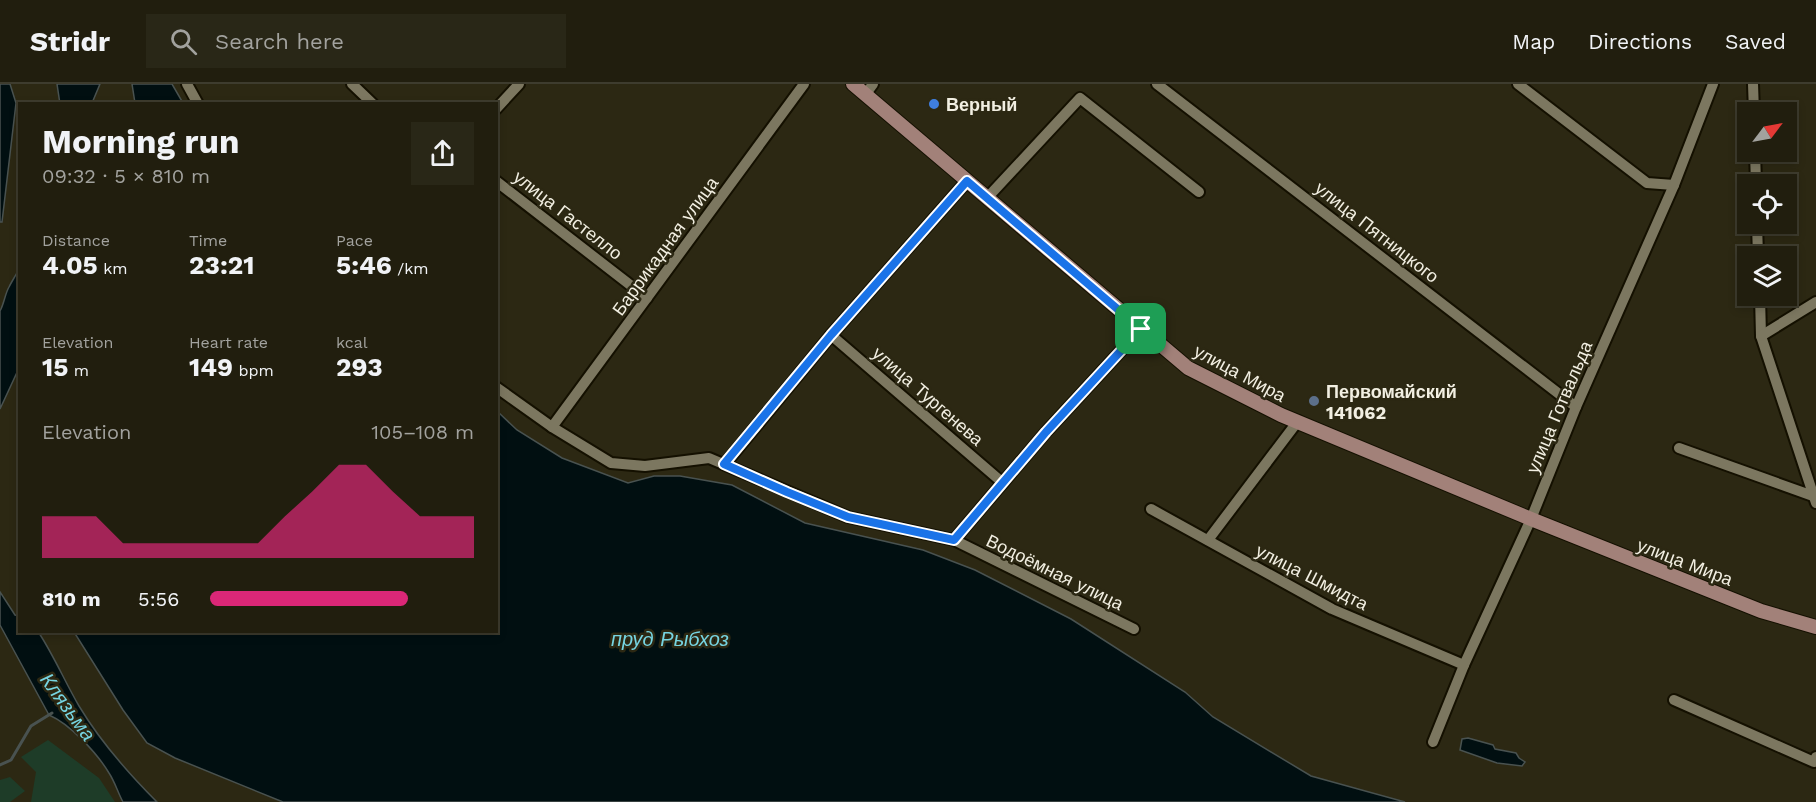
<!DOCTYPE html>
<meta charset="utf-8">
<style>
body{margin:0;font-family:"Work Sans",sans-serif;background:#292717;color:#f1f3f6;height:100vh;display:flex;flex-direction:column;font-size:22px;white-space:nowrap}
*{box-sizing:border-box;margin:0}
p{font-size:20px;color:#a2a29e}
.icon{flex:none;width:33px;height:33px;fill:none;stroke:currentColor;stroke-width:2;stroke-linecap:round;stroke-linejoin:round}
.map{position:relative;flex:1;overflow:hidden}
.side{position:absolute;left:18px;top:18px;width:480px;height:531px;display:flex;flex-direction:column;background:#211e0e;border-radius:0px;box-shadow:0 3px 9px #0003,0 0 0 2px #3e3c2e}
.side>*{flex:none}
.needle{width:39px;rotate:58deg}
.buttons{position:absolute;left:1737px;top:18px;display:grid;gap:12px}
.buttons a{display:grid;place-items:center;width:60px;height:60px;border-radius:0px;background:#211e0e;box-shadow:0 3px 9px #0003,0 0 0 2px #3e3c2e;font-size:30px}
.pin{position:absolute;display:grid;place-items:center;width:51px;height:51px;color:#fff;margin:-26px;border-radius:12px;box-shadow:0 3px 9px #0006}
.round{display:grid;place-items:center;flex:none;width:63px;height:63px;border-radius:0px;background:#292717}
.overview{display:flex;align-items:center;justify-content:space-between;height:102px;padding:0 24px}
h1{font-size:33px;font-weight:700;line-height:45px}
.metrics{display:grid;grid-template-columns:repeat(3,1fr);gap:9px;height:102px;padding:6px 24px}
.metrics div{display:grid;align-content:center}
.metrics b{font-size:26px;font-weight:700}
.metrics small{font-size:16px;font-weight:400}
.metrics p{font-size:16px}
.chart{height:168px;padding:12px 24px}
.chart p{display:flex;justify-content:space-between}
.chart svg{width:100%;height:108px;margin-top:6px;fill:#db2777;opacity:.7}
ul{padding:0 24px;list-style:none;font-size:20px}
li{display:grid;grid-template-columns:96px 72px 1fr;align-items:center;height:45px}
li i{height:15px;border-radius:8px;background:#db2777}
header{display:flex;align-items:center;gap:36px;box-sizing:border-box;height:84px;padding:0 30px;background:#211e0e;border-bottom:2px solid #3e3c2e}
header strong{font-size:28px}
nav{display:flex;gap:33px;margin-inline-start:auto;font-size:21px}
.search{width:420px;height:54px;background:#292717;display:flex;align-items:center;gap:15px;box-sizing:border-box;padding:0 21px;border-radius:0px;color:#a2a29e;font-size:22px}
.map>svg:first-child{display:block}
</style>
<header>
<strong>Stridr</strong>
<div class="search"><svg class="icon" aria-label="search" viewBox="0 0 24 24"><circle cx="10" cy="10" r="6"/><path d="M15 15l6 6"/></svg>Search here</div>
<nav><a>Map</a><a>Directions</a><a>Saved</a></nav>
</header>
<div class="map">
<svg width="1816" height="718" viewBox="0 0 1816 718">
<rect width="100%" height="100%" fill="#2c2813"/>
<!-- green -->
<g fill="#1e3c28">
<path d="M 48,656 L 99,694 L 115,718 L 31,718 L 36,688 L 21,673 Z"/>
<path d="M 10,693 L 25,707 L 10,718 L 0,718 L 0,696 Z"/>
</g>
<!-- water -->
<g fill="#010f11" stroke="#495250" stroke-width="1.5">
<path d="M 0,0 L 10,0 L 16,19 L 2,138 L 0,138 Z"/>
<path d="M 57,0 L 100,0 L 92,19 L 60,20 Z"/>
<path d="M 132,0 L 172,0 L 183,19 L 135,19 Z"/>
<path d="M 19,185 L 19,284 L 0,325 L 0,227 C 4,220 5,210 9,203 C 12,197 16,191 19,185 Z"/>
<path d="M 497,327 L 517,346 L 562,374 L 628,399 L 654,392 L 680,392 L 732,401 L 805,439 L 923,466 L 975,486 L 1071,535 L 1185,608 L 1213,633 L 1311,692 L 1405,718 L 283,718 L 175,674 L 147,659 L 123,626 L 74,548 L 496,548 Z"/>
<path d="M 0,508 L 15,531 L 19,532 L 20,548 L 37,548 L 39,549 C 54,572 65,598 79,622 C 100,657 128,689 157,718 L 123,718 C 118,709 115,698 109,689 C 97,669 70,640 49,631 L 0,541 Z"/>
<path d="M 1468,654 L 1493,661 L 1495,665 L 1516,669 L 1519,674 L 1525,678 L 1522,682 L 1497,679 L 1460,666 L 1462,655 Z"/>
</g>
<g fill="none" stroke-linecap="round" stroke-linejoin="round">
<!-- stream -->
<path stroke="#495250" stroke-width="3" d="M 0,681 L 11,676 L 31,642 L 52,629"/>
<defs>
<g id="street">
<path d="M 187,0 L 198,20"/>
<path d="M 352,0 L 373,20"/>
<path d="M 1157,0 L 1576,323"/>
<path d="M 1518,0 L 1647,99 L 1674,101"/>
<path d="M 1753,0 L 1754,28"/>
<path d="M 865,11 L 873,0"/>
<path d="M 496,25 L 519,0"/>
<path d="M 1755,68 L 1756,100"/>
<path d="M 496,97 L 647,214"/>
<path d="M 987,114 L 1080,14 L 1199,108"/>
<path d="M 1757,140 L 1758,172"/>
<path d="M 1760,212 L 1761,252 L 1816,419"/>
<path d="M 831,251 L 1003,399"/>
<path d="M 1761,252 L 1816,218"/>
<path d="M 496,303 L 552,343 L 611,379 L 645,382 L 709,374 L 848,433 L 954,456 L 1134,545"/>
<path d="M 552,343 L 804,0"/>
<path d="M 1679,364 L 1813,412"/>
<path d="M 725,380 L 831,251 L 967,97"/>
<path d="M 1151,425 L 1332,525 L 1464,581"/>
<path d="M 954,456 L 1046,348 L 1141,245"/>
<path d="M 1208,456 L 1298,337"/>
<path d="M 1674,616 L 1814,678 L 1816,673"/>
<path d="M 1433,658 L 1464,581 L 1531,435 L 1576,323 L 1674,101 L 1713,0"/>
</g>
<path id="secondary" d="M 853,0 L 1188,284 L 1281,331 L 1531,435 L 1761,527 L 1816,543"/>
</defs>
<!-- street casing -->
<use href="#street" stroke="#141000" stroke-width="14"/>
<!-- secondary casing -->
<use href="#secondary" stroke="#141000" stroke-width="16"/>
<!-- street -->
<use href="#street" stroke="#7c7760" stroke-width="10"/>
<!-- secondary -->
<use href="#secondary" stroke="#a28179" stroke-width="14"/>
</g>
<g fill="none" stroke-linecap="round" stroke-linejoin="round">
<defs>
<path id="route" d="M 967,97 L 1141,245 L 1046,348 L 954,456 L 848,433 L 787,408 L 724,380 L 831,251 Z"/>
</defs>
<!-- route casing -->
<use href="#route" stroke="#fff" stroke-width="12"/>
<!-- route -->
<use href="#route" stroke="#1a73e8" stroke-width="8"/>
</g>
<!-- markers -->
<circle fill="#3f7fe0" stroke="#2c2813" stroke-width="2" cx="934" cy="20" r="6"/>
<circle fill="#5c6f8a" stroke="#2c2813" stroke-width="2" cx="1314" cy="317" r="6"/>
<g text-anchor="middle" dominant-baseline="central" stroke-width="5" stroke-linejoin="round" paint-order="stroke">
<!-- poi labels -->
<g font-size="18" font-weight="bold" fill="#f2efe2" stroke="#2c2813" text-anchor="start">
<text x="946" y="20">Верный</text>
<text x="1326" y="307">Первомайский<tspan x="1326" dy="21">141062</tspan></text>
</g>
<!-- street labels -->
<g font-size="18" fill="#f2efe2" stroke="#2c2813">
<text transform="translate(568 131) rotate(38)">улица Гастелло</text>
<text transform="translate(1377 148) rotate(38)">улица Пятницкого</text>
<text transform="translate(665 162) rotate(-54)">Баррикадная улица</text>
<text transform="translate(1240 289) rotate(28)">улица Мира</text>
<text transform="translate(928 312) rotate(41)">улица Тургенева</text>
<text transform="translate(1559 323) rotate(-67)">улица Готвальда</text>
<text transform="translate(1685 478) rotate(21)">улица Мира</text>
<text transform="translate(1055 488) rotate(26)">Водоёмная улица</text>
<text transform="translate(1312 493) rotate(27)">улица Шмидта</text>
</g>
<!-- water labels -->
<g font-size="20" font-style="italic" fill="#76d4e1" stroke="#2c2813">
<text x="670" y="555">пруд Рыбхоз</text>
<text transform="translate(68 623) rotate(54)">Клязьма</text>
</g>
</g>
</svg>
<div class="buttons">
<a><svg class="needle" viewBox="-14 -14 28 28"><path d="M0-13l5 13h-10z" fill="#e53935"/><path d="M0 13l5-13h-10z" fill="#a2a29e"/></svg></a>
<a><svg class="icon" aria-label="locate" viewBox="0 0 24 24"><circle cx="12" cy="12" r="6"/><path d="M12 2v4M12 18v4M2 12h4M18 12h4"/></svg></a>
<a><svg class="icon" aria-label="layers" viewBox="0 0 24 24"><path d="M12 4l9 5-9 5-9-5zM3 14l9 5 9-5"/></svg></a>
</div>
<div class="pin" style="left:1141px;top:245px;background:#1e9e55"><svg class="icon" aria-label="arrive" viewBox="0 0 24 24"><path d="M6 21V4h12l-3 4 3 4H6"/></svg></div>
<section class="side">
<div class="overview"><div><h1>Morning run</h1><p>09:32 · 5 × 810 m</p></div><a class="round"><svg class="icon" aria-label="share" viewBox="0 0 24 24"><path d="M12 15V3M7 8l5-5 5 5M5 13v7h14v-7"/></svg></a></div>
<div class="metrics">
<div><p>Distance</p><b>4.05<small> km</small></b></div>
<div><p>Time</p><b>23:21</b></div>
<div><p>Pace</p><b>5:46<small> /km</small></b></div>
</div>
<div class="metrics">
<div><p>Elevation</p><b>15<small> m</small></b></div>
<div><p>Heart rate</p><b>149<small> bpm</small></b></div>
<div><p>kcal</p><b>293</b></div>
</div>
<div class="chart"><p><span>Elevation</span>105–108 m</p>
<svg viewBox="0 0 160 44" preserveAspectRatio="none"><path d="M0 44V27L10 27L20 27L30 38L40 38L50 38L60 38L70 38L80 38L90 27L100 17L110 6L120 6L130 17L140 27L150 27L160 27V44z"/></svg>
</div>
<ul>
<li><b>810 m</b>5:56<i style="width:75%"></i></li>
</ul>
</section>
</div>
